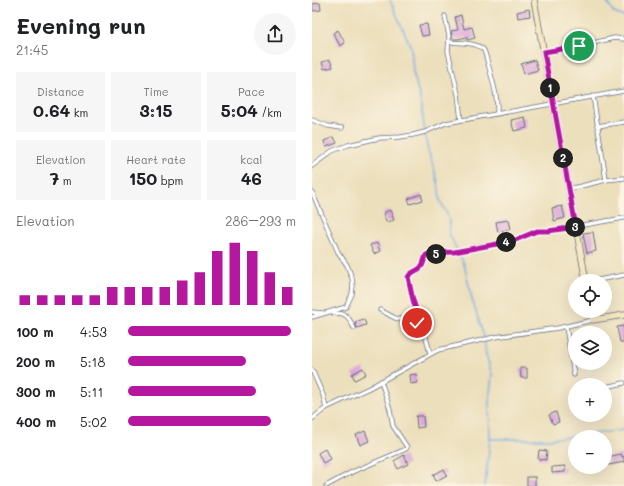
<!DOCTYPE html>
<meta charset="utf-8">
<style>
body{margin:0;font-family:Mali,sans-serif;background:#f6f6f6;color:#202124;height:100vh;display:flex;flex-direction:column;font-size:15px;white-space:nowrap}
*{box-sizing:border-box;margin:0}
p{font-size:13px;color:#757577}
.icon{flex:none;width:22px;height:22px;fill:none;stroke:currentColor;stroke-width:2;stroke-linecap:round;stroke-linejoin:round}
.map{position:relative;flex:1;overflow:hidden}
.details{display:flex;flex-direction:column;background:#fff;width:312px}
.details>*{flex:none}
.controls{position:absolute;left:256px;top:274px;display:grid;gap:8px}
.controls a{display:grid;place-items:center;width:44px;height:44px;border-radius:50%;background:#fff;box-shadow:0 4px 16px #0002;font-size:20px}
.pin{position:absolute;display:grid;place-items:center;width:34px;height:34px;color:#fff;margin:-17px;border:2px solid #fff;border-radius:50%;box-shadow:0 1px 4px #0007}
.km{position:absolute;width:20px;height:20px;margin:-10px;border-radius:50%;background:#222;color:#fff;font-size:11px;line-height:20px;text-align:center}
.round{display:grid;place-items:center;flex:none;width:42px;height:42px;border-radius:21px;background:#f6f6f6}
.head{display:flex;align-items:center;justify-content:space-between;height:68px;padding:0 16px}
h1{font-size:22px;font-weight:700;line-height:30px}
.stats{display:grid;grid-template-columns:repeat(3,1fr);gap:6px;height:68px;padding:4px 16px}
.stats div{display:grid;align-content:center;border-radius:0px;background:#f6f6f6;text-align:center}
.stats b{font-size:17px;font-weight:700}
.stats small{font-size:11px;font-weight:400}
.stats p{font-size:11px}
.chart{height:112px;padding:8px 16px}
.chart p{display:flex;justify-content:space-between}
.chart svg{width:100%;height:72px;margin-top:4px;stroke:#b5179e;stroke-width:6}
ul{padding:0 16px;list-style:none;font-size:13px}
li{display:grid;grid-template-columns:64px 48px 1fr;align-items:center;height:30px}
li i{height:10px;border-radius:5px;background:#b5179e}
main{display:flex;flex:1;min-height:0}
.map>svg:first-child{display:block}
</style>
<main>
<section class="details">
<div class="head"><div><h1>Evening run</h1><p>21:45</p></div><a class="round"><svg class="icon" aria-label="share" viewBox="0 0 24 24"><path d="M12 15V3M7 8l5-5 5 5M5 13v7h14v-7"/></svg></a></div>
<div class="stats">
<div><p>Distance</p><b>0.64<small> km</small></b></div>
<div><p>Time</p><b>3:15</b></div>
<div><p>Pace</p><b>5:04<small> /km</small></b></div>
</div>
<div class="stats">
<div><p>Elevation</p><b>7<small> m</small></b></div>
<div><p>Heart rate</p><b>150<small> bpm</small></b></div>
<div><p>kcal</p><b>46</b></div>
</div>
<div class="chart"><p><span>Elevation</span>286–293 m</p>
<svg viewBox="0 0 160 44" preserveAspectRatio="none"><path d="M5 44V38M15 44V38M25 44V38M35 44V38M45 44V38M55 44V33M65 44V33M75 44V33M85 44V33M95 44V29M105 44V24M115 44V11M125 44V6M135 44V11M145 44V24M155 44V33"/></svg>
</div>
<ul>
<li><b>100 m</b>4:53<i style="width:97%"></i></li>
<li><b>200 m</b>5:18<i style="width:70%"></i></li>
<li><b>300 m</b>5:11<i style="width:76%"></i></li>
<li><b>400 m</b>5:02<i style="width:85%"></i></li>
</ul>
</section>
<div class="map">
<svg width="312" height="486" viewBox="0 0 312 486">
<rect width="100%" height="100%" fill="#fcf5e5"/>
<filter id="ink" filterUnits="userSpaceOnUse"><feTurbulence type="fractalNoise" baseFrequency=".025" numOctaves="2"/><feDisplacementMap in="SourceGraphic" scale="8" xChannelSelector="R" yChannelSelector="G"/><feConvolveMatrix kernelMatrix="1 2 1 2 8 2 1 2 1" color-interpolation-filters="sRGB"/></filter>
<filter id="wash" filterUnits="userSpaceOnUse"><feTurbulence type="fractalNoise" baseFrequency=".012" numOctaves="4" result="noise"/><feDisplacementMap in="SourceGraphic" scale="16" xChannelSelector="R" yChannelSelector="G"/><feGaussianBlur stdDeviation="0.9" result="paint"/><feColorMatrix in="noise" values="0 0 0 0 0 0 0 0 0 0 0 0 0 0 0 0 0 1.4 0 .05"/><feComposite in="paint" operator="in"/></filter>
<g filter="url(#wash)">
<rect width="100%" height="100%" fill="#ecdfbc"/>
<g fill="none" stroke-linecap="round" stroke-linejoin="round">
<!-- stream -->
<g stroke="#73aae1" stroke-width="1.5">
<path d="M 78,0 L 99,47 L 101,72 L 108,98 L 115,147 L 126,182 L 128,200 L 136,216 L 138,225 L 137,234 L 152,264 L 160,299 L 172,337 L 174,355 L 180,374 L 177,403 L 178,439 L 173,486"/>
<path d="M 294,0 L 302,13 L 312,17"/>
<path d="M 179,439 L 238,439 L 312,430"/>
</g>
</g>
<g id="blocks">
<!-- building -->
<g fill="#dba7d7">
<path d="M 8,3 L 9,10 L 1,11 L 0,4 Z"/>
<path d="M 217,9 L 218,16 L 206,18 L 205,12 Z"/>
<path d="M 149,15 L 152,29 L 160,27 L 163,38 L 155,40 L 155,37 L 146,39 L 141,39 L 139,31 L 146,30 L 143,17 Z"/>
<path d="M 115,24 L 117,35 L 110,36 L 107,25 Z"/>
<path d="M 26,30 L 33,43 L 28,46 L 21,33 Z"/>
<path d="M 18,60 L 21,67 L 12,69 L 10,62 Z"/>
<path d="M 223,60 L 226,70 L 212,74 L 209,64 Z"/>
<path d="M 213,117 L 215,128 L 202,131 L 199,120 Z"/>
<path d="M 22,137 L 25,143 L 14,147 L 12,141 Z"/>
<path d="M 109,194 L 111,200 L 98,204 L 96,199 Z"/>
<path d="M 250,206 L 253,218 L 242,221 L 240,208 Z"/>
<path d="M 78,210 L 82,220 L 74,222 L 71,213 Z"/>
<path d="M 196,220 L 198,229 L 186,232 L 184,222 Z"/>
<path d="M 281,232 L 284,251 L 275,253 L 271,233 Z"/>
<path d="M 65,243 L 68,251 L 62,254 L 58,245 Z"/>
<path d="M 52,319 L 54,325 L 45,328 L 43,322 Z"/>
<path d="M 312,326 L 312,342 L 308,342 L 305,327 Z"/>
<path d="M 51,368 L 54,374 L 43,380 L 40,374 Z"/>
<path d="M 208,368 L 215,368 L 215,378 L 209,378 Z"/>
<path d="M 104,374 L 105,383 L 98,384 L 97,375 Z"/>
<path d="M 244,412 L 247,422 L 241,424 L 237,415 Z"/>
<path d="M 104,416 L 111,416 L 112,427 L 105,428 Z"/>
<path d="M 53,431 L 57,441 L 48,445 L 44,435 Z"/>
<path d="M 13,449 L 18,459 L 11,463 L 6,453 Z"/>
<path d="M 227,450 L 235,451 L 234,460 L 226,459 Z"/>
<path d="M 309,454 L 310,457 L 312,456 L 312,462 L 297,465 L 295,457 Z"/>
<path d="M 92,455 L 96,464 L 86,469 L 82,461 Z"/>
<path d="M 253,466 L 253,472 L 240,473 L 240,467 Z"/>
<path d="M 132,469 L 135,475 L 124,481 L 121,475 Z"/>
<rect x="215" y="477" width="8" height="9"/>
</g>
</g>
</g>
<g filter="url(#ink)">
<use href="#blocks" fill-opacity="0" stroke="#646d7f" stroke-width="1"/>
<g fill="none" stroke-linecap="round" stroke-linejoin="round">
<defs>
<g id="street">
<path d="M 133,16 L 137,37 L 136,51 L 146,94 L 149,120"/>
<path d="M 137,42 C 147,43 163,42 171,49 C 174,53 175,62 177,67 C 181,83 186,97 185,113"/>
<path d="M 232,52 L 260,48 L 302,38 L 312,39"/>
<path d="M 0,120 L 16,126 L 30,128"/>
<path d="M 285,126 L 312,122"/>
<path d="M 0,166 L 20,151 L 36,145 L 67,138 L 88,137 L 101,135 L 113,132 L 134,123 L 312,91"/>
<path d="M 294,180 L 312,178"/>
<path d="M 257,189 L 294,180 L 281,96"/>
<path d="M 0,192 L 26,252 L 35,265 L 40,278 L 41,286 L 40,294 L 34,307 L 0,317"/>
<path d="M 281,281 L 312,275"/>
<path d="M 68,310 L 83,318 L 105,323 C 114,329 115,343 118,353"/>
<path d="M 0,312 L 11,313"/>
<path d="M 21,313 C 35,313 36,316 42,328"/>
<path d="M 254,327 L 262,375"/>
<path d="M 110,328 L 101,300 L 96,277 C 100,271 105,272 109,267 C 112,264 112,259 114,255 L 119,253 L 134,253 L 152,251 L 162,247 L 201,241 L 225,231 L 236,231 L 312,218"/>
<path d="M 0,370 L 11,395 L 14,408 L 0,419"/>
<path d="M 293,387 L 312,383"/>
<path d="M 14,408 L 57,388 L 126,350 L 183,337 L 246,328 L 281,320"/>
<path d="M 14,486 L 40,472 L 94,449 L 95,447 L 81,426 L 78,409 L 69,381"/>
</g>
<g id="secondary">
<path d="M 222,0 L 274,281"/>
<path d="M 279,311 L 281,320 L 312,315"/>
</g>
</defs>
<!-- street casing -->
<use href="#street" stroke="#646d7f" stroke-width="5"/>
<!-- secondary casing -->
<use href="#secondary" stroke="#646d7f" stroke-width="7"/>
<!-- street -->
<use href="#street" stroke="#fff" stroke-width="3.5"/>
<!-- secondary -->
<use href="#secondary" stroke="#f7e8c3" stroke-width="5.5"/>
</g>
</g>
<g fill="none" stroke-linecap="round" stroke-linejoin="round" filter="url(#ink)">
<defs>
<path id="route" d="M 105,323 L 110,328 L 101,300 L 96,277 C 99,271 105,272 109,267 C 112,264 112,259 114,255 L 119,253 L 142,252 L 201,241 L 225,231 L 236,231 L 264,227 L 232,52 L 267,46"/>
</defs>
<!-- route casing -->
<use href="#route" stroke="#fff" stroke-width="8"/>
<!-- route -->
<use href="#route" stroke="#b5179e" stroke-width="5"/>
</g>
</svg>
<div class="controls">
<a><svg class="icon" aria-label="locate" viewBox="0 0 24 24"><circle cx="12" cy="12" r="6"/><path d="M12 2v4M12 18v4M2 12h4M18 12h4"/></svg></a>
<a><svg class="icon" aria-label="layers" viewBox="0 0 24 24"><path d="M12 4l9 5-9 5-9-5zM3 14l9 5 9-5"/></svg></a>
<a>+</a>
<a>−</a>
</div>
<div class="pin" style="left:267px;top:46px;background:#1e9e55"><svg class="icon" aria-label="arrive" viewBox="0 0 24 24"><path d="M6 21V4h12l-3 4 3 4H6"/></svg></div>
<div class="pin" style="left:105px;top:323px;background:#d93025"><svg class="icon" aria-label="check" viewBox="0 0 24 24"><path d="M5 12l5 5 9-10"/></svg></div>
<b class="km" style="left:238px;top:88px">1</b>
<b class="km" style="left:251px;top:158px">2</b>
<b class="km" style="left:263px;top:227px">3</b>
<b class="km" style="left:194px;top:242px">4</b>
<b class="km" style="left:124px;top:254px">5</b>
</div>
</main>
